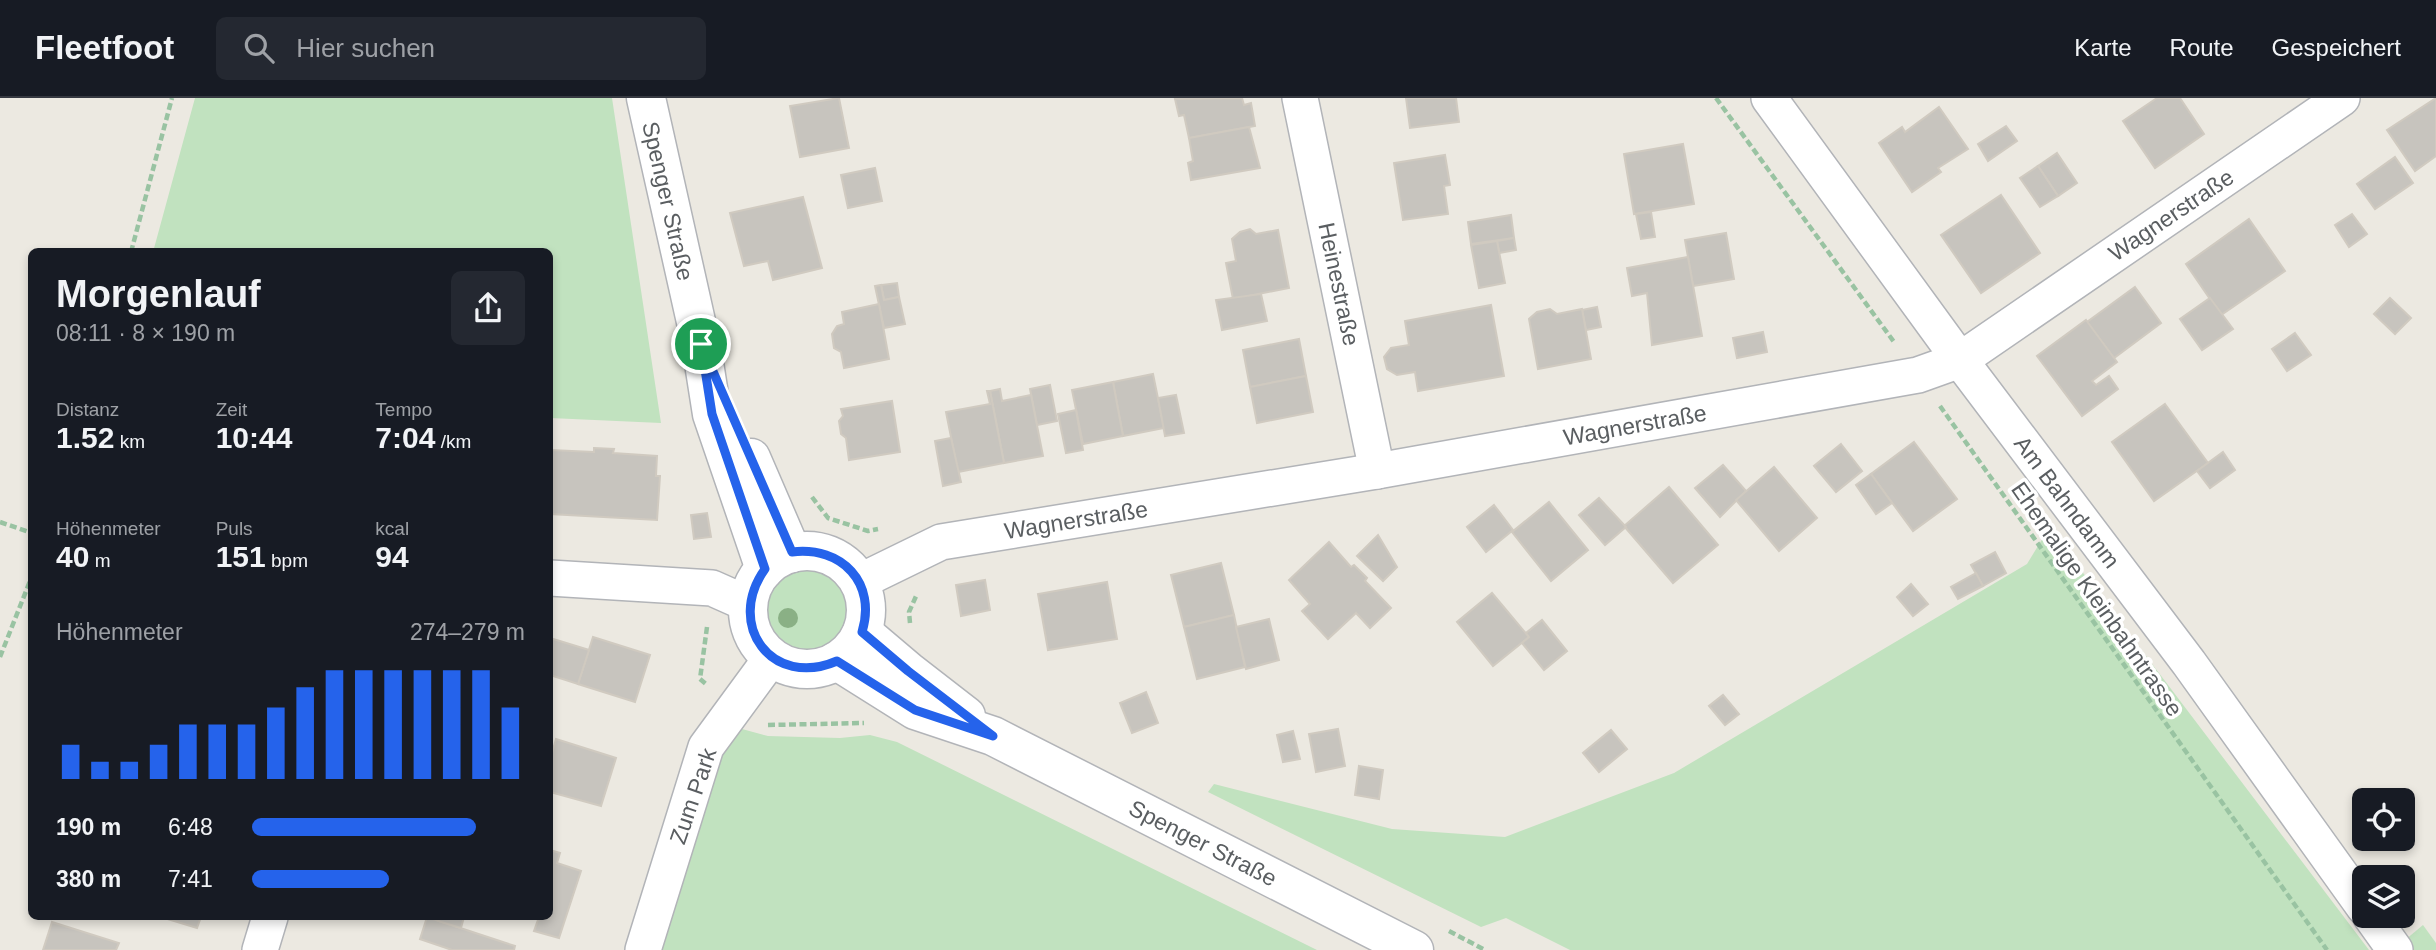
<!DOCTYPE html>
<html lang="de">
<meta charset="utf-8">
<style>
body{margin:0;font-family:Arial,sans-serif;background:#242831;color:#f1f3f6;height:100vh;display:flex;flex-direction:column;font-size:26px;white-space:nowrap}
*{box-sizing:border-box;margin:0}
p{font-size:23px;color:#9ea1a6}
.icon{flex:none;width:38px;height:38px;fill:none;stroke:currentColor;stroke-width:2;stroke-linecap:round;stroke-linejoin:round}
.map{position:relative;flex:1;overflow:hidden}
.panel{position:absolute;left:28px;top:150px;width:525px;height:672px;display:flex;flex-direction:column;background:#171b24;border-radius:10px;box-shadow:0 4px 10px #0003}
.panel>*{flex:none}
.controls{position:absolute;left:2352px;top:690px;display:grid;gap:14px}
.controls a{display:grid;place-items:center;width:63px;height:63px;border-radius:10px;background:#171b24;box-shadow:0 4px 10px #0003;font-size:35px}
.pin{position:absolute;display:grid;place-items:center;width:60px;height:60px;color:#fff;margin:-30px;border:4px solid #fff;border-radius:50%;box-shadow:0 2px 7px #0007}
.round{display:grid;place-items:center;flex:none;width:74px;height:74px;border-radius:10px;background:#242831}
.overview{display:flex;align-items:center;justify-content:space-between;height:119px;padding:0 28px}
h1{font-size:38px;font-weight:700;line-height:52px}
.metrics{display:grid;grid-template-columns:repeat(3,1fr);gap:10px;height:119px;padding:7px 28px}
.metrics div{display:grid;align-content:center}
.metrics b{font-size:30px;font-weight:700}
.metrics small{font-size:19px;font-weight:400}
.metrics p{font-size:19px}
.chart{height:196px;padding:14px 28px}
.chart p{display:flex;justify-content:space-between}
.chart svg{width:100%;height:126px;margin-top:7px;stroke:#2563eb;stroke-width:6}
ul{padding:0 28px;list-style:none;font-size:23px}
li{display:grid;grid-template-columns:112px 84px 1fr;align-items:center;height:52px}
li i{height:18px;border-radius:9px;background:#2563eb}
header{display:flex;align-items:center;gap:42px;box-sizing:border-box;height:98px;padding:0 35px;background:#171b24;border-bottom:2px solid #363941}
header strong{font-size:33px}
nav{display:flex;gap:38px;margin-inline-start:auto;font-size:24px}
.search{width:490px;height:63px;background:#242831;display:flex;align-items:center;gap:18px;box-sizing:border-box;padding:0 24px;border-radius:10px;color:#9ea1a6;font-size:26px}
.map>svg:first-child{display:block}
</style>
<header>
<strong>Fleetfoot</strong>
<div class="search"><svg class="icon" aria-label="search" viewBox="0 0 24 24"><circle cx="10" cy="10" r="6"/><path d="M15 15l6 6"/></svg>Hier suchen</div>
<nav><a>Karte</a><a>Route</a><a>Gespeichert</a></nav>
</header>
<div class="map">
<svg width="2436" height="852" viewBox="0 0 2436 852">
<rect width="100%" height="100%" fill="#ece9e1"/>
<!-- green -->
<g fill="#c1e2bf">
<path d="M 195,0 L 612,0 L 661,325 L 550,320 L 550,154 L 153,154 Z"/>
<path d="M 2049,430 L 2369,852 L 1570,852 L 1506,820 L 1481,829 L 1208,694 L 1214,686 L 1392,731 L 1505,739 L 1674,675 L 2027,466 Z"/>
<circle cx="807" cy="512" r="44"/>
<path d="M 742,631 L 768,638 L 840,640 L 870,637 L 897,644 L 1317,852 L 661,852 L 716,661 Z"/>
<path d="M 2423,827 L 2436,845 L 2436,852 L 2393,852 Z"/>
</g>
<!-- building -->
<g fill="#c7c4be" stroke="#d0cac0" stroke-width="2">
<path d="M 839,0 L 849,50 L 800,59 L 790,8 Z"/>
<path d="M 1242,0 L 1244,7 L 1251,5 L 1255,28 L 1189,40 L 1184,17 L 1179,18 L 1175,1 Z"/>
<path d="M 1406,0 L 1456,0 L 1459,24 L 1410,30 Z"/>
<path d="M 2157,0 L 2180,0 L 2204,36 L 2155,70 L 2123,23 Z"/>
<path d="M 2436,0 L 2436,58 L 2415,73 L 2387,32 Z"/>
<path d="M 1939,9 L 1968,51 L 1938,70 L 1941,74 L 1912,94 L 1879,45 L 1902,29 L 1905,34 Z"/>
<path d="M 2006,28 L 2017,43 L 1988,63 L 1978,46 Z"/>
<path d="M 1249,29 L 1260,70 L 1191,82 L 1188,65 L 1193,63 L 1189,40 Z"/>
<path d="M 1683,46 L 1694,106 L 1634,116 L 1624,56 Z"/>
<path d="M 2057,55 L 2077,85 L 2058,98 L 2038,68 Z"/>
<path d="M 1445,57 L 1450,87 L 1444,88 L 1448,116 L 1403,122 L 1394,65 Z"/>
<path d="M 2395,59 L 2413,85 L 2375,111 L 2357,86 Z"/>
<path d="M 2038,68 L 2058,98 L 2040,109 L 2020,80 Z"/>
<path d="M 875,70 L 882,103 L 848,110 L 841,77 Z"/>
<path d="M 2001,97 L 2040,155 L 1981,195 L 1941,137 Z"/>
<path d="M 803,99 L 822,170 L 773,182 L 768,163 L 744,168 L 730,115 Z"/>
<path d="M 1651,114 L 1655,139 L 1641,141 L 1636,116 Z"/>
<path d="M 2352,116 L 2367,136 L 2349,149 L 2335,127 Z"/>
<path d="M 1511,117 L 1514,140 L 1471,146 L 1468,124 Z"/>
<path d="M 2249,121 L 2285,173 L 2221,217 L 2186,166 Z"/>
<path d="M 1250,131 L 1256,136 L 1278,132 L 1289,190 L 1233,201 L 1226,165 L 1236,163 L 1232,141 L 1240,134 Z"/>
<path d="M 1726,135 L 1734,181 L 1693,188 L 1685,142 Z"/>
<path d="M 1514,140 L 1516,152 L 1499,155 L 1497,143 Z"/>
<path d="M 1497,143 L 1505,185 L 1479,190 L 1471,147 Z"/>
<path d="M 1688,159 L 1702,238 L 1652,247 L 1647,195 L 1632,198 L 1627,170 Z"/>
<path d="M 897,185 L 899,199 L 884,202 L 881,187 Z"/>
<path d="M 881,187 L 884,202 L 899,199 L 905,226 L 884,230 L 875,188 Z"/>
<path d="M 2135,189 L 2161,225 L 2114,260 L 2087,224 Z"/>
<path d="M 1261,196 L 1267,223 L 1222,232 L 1216,202 Z"/>
<path d="M 2210,200 L 2233,231 L 2202,252 L 2180,221 Z"/>
<path d="M 2390,200 L 2411,220 L 2395,236 L 2374,216 Z"/>
<path d="M 879,206 L 889,261 L 844,270 L 841,254 L 834,250 L 832,236 L 837,228 L 844,226 L 842,214 Z"/>
<path d="M 1491,207 L 1504,278 L 1418,293 L 1415,274 L 1397,277 L 1387,271 L 1384,259 L 1391,250 L 1409,247 L 1405,223 Z"/>
<path d="M 1597,209 L 1601,229 L 1586,232 L 1582,212 Z"/>
<path d="M 1550,211 L 1557,216 L 1582,211 L 1591,261 L 1538,271 L 1529,221 L 1537,214 Z"/>
<path d="M 2086,222 L 2117,264 L 2092,283 L 2096,287 L 2109,278 L 2118,291 L 2082,318 L 2037,258 Z"/>
<path d="M 1763,234 L 1767,254 L 1737,260 L 1733,240 Z"/>
<path d="M 2295,235 L 2311,257 L 2287,273 L 2272,251 Z"/>
<path d="M 1299,241 L 1306,278 L 1250,289 L 1243,252 Z"/>
<path d="M 1153,276 L 1164,330 L 1123,338 L 1113,284 Z"/>
<path d="M 1306,278 L 1313,314 L 1257,325 L 1250,289 Z"/>
<path d="M 1113,284 L 1123,338 L 1083,346 L 1072,292 Z"/>
<path d="M 1050,287 L 1057,323 L 1037,327 L 1030,291 Z"/>
<path d="M 1000,291 L 1002,303 L 1031,297 L 1043,358 L 1004,365 L 990,293 Z"/>
<path d="M 987,293 L 990,293 L 1004,365 L 958,374 L 946,314 L 990,306 Z"/>
<path d="M 1176,297 L 1184,335 L 1165,338 L 1158,300 Z"/>
<path d="M 892,303 L 900,354 L 849,362 L 846,340 L 841,336 L 839,323 L 843,318 L 841,311 Z"/>
<path d="M 2165,306 L 2208,365 L 2154,403 L 2112,344 Z"/>
<path d="M 1076,312 L 1083,352 L 1066,355 L 1058,316 Z"/>
<path d="M 951,340 L 961,384 L 943,388 L 935,343 Z"/>
<path d="M 1914,344 L 1957,401 L 1913,433 L 1871,376 Z"/>
<path d="M 1841,346 L 1862,373 L 1836,394 L 1814,368 Z"/>
<path d="M 594,350 L 614,351 L 613,355 L 657,358 L 656,378 L 660,378 L 657,422 L 550,416 L 551,352 L 594,354 Z"/>
<path d="M 2223,354 L 2235,372 L 2210,390 L 2197,373 Z"/>
<path d="M 1723,367 L 1746,393 L 1720,419 L 1695,390 Z"/>
<path d="M 1774,369 L 1817,420 L 1779,453 L 1736,402 Z"/>
<path d="M 1871,376 L 1892,405 L 1876,416 L 1856,387 Z"/>
<path d="M 1669,389 L 1718,447 L 1673,485 L 1624,428 Z"/>
<path d="M 1599,400 L 1626,429 L 1605,447 L 1579,417 Z"/>
<path d="M 1549,404 L 1588,452 L 1551,483 L 1512,434 Z"/>
<path d="M 1494,407 L 1513,432 L 1486,454 L 1467,429 Z"/>
<path d="M 707,415 L 711,439 L 694,441 L 691,417 Z"/>
<path d="M 1378,437 L 1397,469 L 1383,483 L 1357,458 Z"/>
<path d="M 1329,444 L 1351,469 L 1354,467 L 1367,480 L 1365,483 L 1391,510 L 1370,530 L 1356,515 L 1328,541 L 1302,513 L 1310,506 L 1289,482 Z"/>
<path d="M 1995,454 L 2006,475 L 1983,488 L 1971,467 Z"/>
<path d="M 1221,465 L 1234,517 L 1184,529 L 1171,477 Z"/>
<path d="M 1976,475 L 1983,488 L 1958,501 L 1951,489 Z"/>
<path d="M 985,482 L 990,512 L 961,518 L 956,487 Z"/>
<path d="M 1107,484 L 1117,541 L 1048,552 L 1038,496 Z"/>
<path d="M 1911,486 L 1928,506 L 1913,518 L 1897,499 Z"/>
<path d="M 1492,495 L 1529,539 L 1493,568 L 1457,524 Z"/>
<path d="M 1234,517 L 1245,569 L 1197,581 L 1184,529 Z"/>
<path d="M 1269,521 L 1279,562 L 1246,571 L 1236,529 Z"/>
<path d="M 1542,522 L 1567,553 L 1544,572 L 1522,545 L 1529,539 L 1526,535 Z"/>
<path d="M 593,539 L 650,557 L 635,604 L 578,586 Z"/>
<path d="M 550,540 L 589,552 L 578,586 L 550,577 Z"/>
<path d="M 1146,594 L 1158,625 L 1132,635 L 1120,605 Z"/>
<path d="M 1723,597 L 1739,616 L 1725,627 L 1709,608 Z"/>
<path d="M 1338,631 L 1345,668 L 1316,674 L 1309,636 Z"/>
<path d="M 1611,632 L 1627,651 L 1599,674 L 1583,655 Z"/>
<path d="M 1293,633 L 1300,661 L 1283,664 L 1277,637 Z"/>
<path d="M 556,641 L 616,660 L 601,708 L 550,694 L 550,662 Z"/>
<path d="M 1359,668 L 1383,672 L 1379,701 L 1355,697 Z"/>
<path d="M 550,752 L 560,755 L 557,765 L 581,773 L 559,840 L 534,833 L 539,819 L 550,819 Z"/>
<path d="M 161,819 L 201,819 L 197,830 Z"/>
<path d="M 427,819 L 515,848 L 514,852 L 452,852 L 420,841 Z"/>
<path d="M 440,819 L 464,819 L 461,830 L 438,823 Z"/>
<path d="M 52,824 L 119,845 L 116,852 L 43,852 Z"/>
</g>
<g fill="none" stroke-linecap="round" stroke-linejoin="round">
<defs>
<g id="minor">
<path d="M 1300,0 L 1377,373"/>
<path d="M 1769,0 L 1960,262 L 2189,565 L 2364,809"/>
<path d="M 550,480 L 712,490 L 748,506"/>
<path d="M 859,484 L 941,444 L 1377,373 L 1918,277 L 1960,262 L 2342,0"/>
<path d="M 2370,817 L 2395,852"/>
<path d="M 260,852 L 270,819"/>
<path d="M 643,852 L 706,649 L 772,559"/>
</g>
<g id="tertiary">
<path d="M 646,0 L 701,246 L 712,316 L 765,471"/>
<path d="M 751,360 L 792,455"/>
<circle cx="807" cy="512" r="59"/>
<path d="M 862,534 L 908,573 L 966,618"/>
<path d="M 837,563 L 915,612 L 993,638 L 1414,852"/>
</g>
</defs>
<!-- minor casing -->
<use href="#minor" stroke="#b2b4b8" stroke-width="38"/>
<!-- tertiary casing -->
<use href="#tertiary" stroke="#b2b4b8" stroke-width="41"/>
<!-- path -->
<g stroke="#99c3a2" stroke-width="4.5" stroke-dasharray="7 3.5" stroke-linecap="butt">
<path d="M 1716,0 L 1894,244"/>
<path d="M 131,154 L 172,0"/>
<path d="M 1940,308 L 2327,852"/>
<path d="M 812,399 L 828,420 L 868,433 L 878,431"/>
<path d="M 0,424 L 32,435"/>
<path d="M 910,525 L 909,514 L 917,496"/>
<path d="M 707,529 L 700,581 L 707,587"/>
<path d="M 0,559 L 32,478"/>
<path d="M 768,627 L 864,625"/>
<path d="M 1449,833 L 1485,852"/>
</g>
<!-- minor -->
<use href="#minor" stroke="#fff" stroke-width="35"/>
<!-- tertiary -->
<use href="#tertiary" stroke="#fff" stroke-width="38"/>
</g>
<!-- trees -->
<circle fill="#8ab085" cx="788" cy="520" r="10"/>
<g fill="none" stroke-linecap="round" stroke-linejoin="round">
<defs>
<path id="route" d="M 701,246 L 792,454 C 842,448 877,485 862,534 L 908,573 L 993,638 L 915,612 L 837,563 C 772,591 725,527 765,471 L 712,316 Z"/>
</defs>
<!-- route casing -->
<use href="#route" stroke="#fff" stroke-width="14"/>
<!-- route -->
<use href="#route" stroke="#2563eb" stroke-width="9"/>
</g>
<g text-anchor="middle" dominant-baseline="central" stroke-width="7" stroke-linejoin="round" paint-order="stroke">
<!-- street labels -->
<g font-size="23" fill="#5a5e61" stroke="#fff">
<text transform="translate(668 103) rotate(77)">Spenger Straße</text>
<text transform="translate(2171 117) rotate(-34)">Wagnerstraße</text>
<text transform="translate(1339 186) rotate(78)">Heinestraße</text>
<text transform="translate(1635 327) rotate(-10)">Wagnerstraße</text>
<text transform="translate(2067 404) rotate(53)">Am Bahndamm</text>
<text transform="translate(1076 422) rotate(-9)">Wagnerstraße</text>
<text transform="translate(2097 501) rotate(55)">Ehemalige Kleinbahntrasse</text>
<text transform="translate(693 698) rotate(-71)">Zum Park</text>
<text transform="translate(1203 745) rotate(27)">Spenger Straße</text>
</g>
</g>
</svg>
<div class="controls">
<a><svg class="icon" aria-label="locate" viewBox="0 0 24 24"><circle cx="12" cy="12" r="6"/><path d="M12 2v4M12 18v4M2 12h4M18 12h4"/></svg></a>
<a><svg class="icon" aria-label="layers" viewBox="0 0 24 24"><path d="M12 4l9 5-9 5-9-5zM3 14l9 5 9-5"/></svg></a>
</div>
<div class="pin" style="left:701px;top:246px;background:#1e9e55"><svg class="icon" aria-label="arrive" viewBox="0 0 24 24"><path d="M6 21V4h12l-3 4 3 4H6"/></svg></div>
<section class="panel">
<div class="overview"><div><h1>Morgenlauf</h1><p>08:11 · 8 × 190 m</p></div><a class="round"><svg class="icon" aria-label="share" viewBox="0 0 24 24"><path d="M12 15V3M7 8l5-5 5 5M5 13v7h14v-7"/></svg></a></div>
<div class="metrics">
<div><p>Distanz</p><b>1.52<small> km</small></b></div>
<div><p>Zeit</p><b>10:44</b></div>
<div><p>Tempo</p><b>7:04<small> /km</small></b></div>
</div>
<div class="metrics">
<div><p>Höhenmeter</p><b>40<small> m</small></b></div>
<div><p>Puls</p><b>151<small> bpm</small></b></div>
<div><p>kcal</p><b>94</b></div>
</div>
<div class="chart"><p><span>Höhenmeter</span>274–279 m</p>
<svg viewBox="0 0 160 44" preserveAspectRatio="none"><path d="M5 44V32M15 44V38M25 44V38M35 44V32M45 44V25M55 44V25M65 44V25M75 44V19M85 44V12M95 44V6M105 44V6M115 44V6M125 44V6M135 44V6M145 44V6M155 44V19"/></svg>
</div>
<ul>
<li><b>190 m</b>6:48<i style="width:82%"></i></li>
<li><b>380 m</b>7:41<i style="width:50%"></i></li>
</ul>
</section>
</div>
